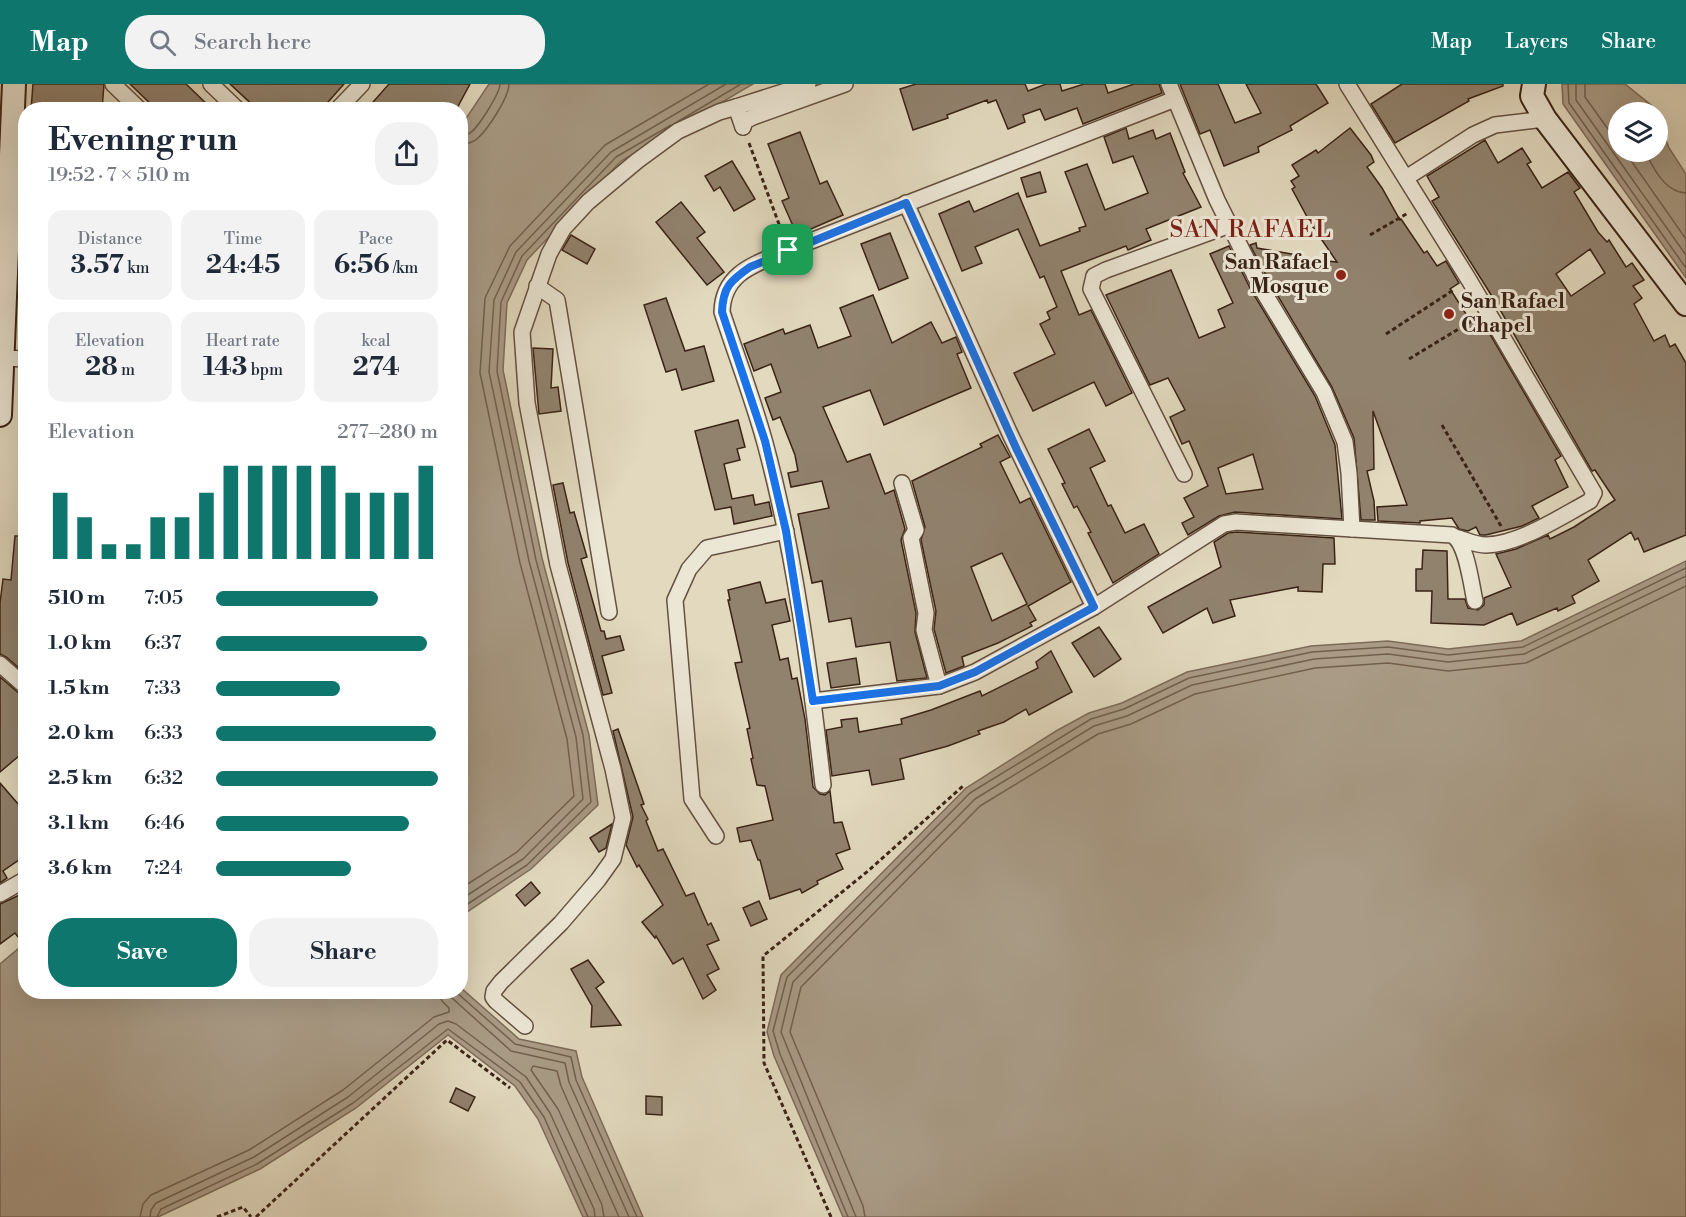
<!DOCTYPE html>
<meta charset="utf-8">
<style>
body{margin:0;font-family:"Libre Bodoni",serif;background:#f2f2f3;color:#1f2937;height:100vh;display:flex;flex-direction:column;font-size:22px;white-space:nowrap}
*{box-sizing:border-box;margin:0}
p{font-size:20px;color:#747a83}
.icon{flex:none;width:33px;height:33px;fill:none;stroke:currentColor;stroke-width:2;stroke-linecap:round;stroke-linejoin:round}
.map{position:relative;flex:1;overflow:hidden}
.details{position:absolute;left:18px;top:18px;width:450px;height:897px;display:flex;flex-direction:column;background:#fff;border-radius:24px;box-shadow:0 6px 24px #0002}
.details>*{flex:none}
.buttons{position:absolute;left:1608px;top:18px;display:grid;gap:12px}
.buttons a{display:grid;place-items:center;width:60px;height:60px;border-radius:50%;background:#fff;box-shadow:0 6px 24px #0002;font-size:30px}
.pin{position:absolute;display:grid;place-items:center;width:51px;height:51px;color:#fff;margin:-26px;border-radius:12px;box-shadow:0 3px 9px #0006}
.round{display:grid;place-items:center;flex:none;width:63px;height:63px;border-radius:24px;background:#f2f2f3}
.head{display:flex;align-items:center;justify-content:space-between;height:102px;padding:0 30px}
h1{font-size:33px;font-weight:700;line-height:45px}
.metrics{display:grid;grid-template-columns:repeat(3,1fr);gap:9px;height:102px;padding:6px 30px}
.metrics div{display:grid;align-content:center;border-radius:15px;background:#f2f2f3;text-align:center}
.metrics b{font-size:26px;font-weight:700}
.metrics small{font-size:16px;font-weight:400}
.metrics p{font-size:16px}
.chart{height:168px;padding:12px 30px}
.chart p{display:flex;justify-content:space-between}
.chart svg{width:100%;height:108px;margin-top:6px;stroke:#0f766e;stroke-width:6}
.button{display:flex;gap:12px;margin-top:auto;padding:12px 30px}
.button a{flex:1;height:69px;border-radius:24px;background:#0f766e;color:#fff;font-size:24px;font-weight:700;line-height:69px;text-align:center}
.button a+a{background:#f2f2f3;color:#1f2937}
ul{padding:0 30px;list-style:none;font-size:20px}
li{display:grid;grid-template-columns:96px 72px 1fr;align-items:center;height:45px}
li i{height:15px;border-radius:8px;background:#0f766e}
header{display:flex;align-items:center;gap:36px;box-sizing:border-box;height:84px;padding:0 30px;background:#0f766e;color:#fff}
header strong{font-size:28px}
nav{display:flex;gap:33px;margin-inline-start:auto;font-size:21px}
.search{width:420px;height:54px;background:#f2f2f3;display:flex;align-items:center;gap:15px;box-sizing:border-box;padding:0 21px;border-radius:24px;color:#747a83;font-size:22px}
.map>svg:first-child{display:block}
</style>
<header>
<strong>Map</strong>
<div class="search"><svg class="icon" aria-label="search" viewBox="0 0 24 24"><circle cx="10" cy="10" r="6"/><path d="M15 15l6 6"/></svg>Search here</div>
<nav><a>Map</a><a>Layers</a><a>Share</a></nav>
</header>
<div class="map">
<svg width="1686" height="1133" viewBox="0 0 1686 1133">
<rect width="100%" height="100%" fill="#e2d9bf"/>
<filter id="stains"><feTurbulence type="fractalNoise" baseFrequency=".00333" numOctaves="4"/><feColorMatrix values="0 0 0 0 .2 0 0 0 0 .09 0 0 0 0 .02 0 0 0 .5 -.17"/></filter>
<radialGradient id="worn" r=".72"><stop offset=".6" stop-color="#630" stop-opacity="0"/><stop offset="1" stop-color="#630" stop-opacity=".3"/></radialGradient>
<!-- water -->
<g fill="#a99b86" stroke="#7d6b59" stroke-width="1.5">
<path d="M 489,0 L 753,0 L 621,77 L 527,176 L 507,219 L 503,286 L 542,474 L 589,651 L 598,721 L 531,785 L 461,832 L 461,42 Z"/>
<path d="M 1562,0 L 1625,0 L 1651,21 L 1654,28 L 1618,28 L 1618,68 L 1658,68 L 1658,36 L 1669,64 L 1686,90 L 1686,194 L 1563,20 Z"/>
<path d="M 1686,477 L 1686,1133 L 843,1133 L 774,972 L 767,948 L 781,891 L 966,704 L 1056,647 L 1089,629 L 1122,619 L 1187,588 L 1311,562 L 1388,557 L 1448,565 L 1521,557 Z"/>
<path d="M 25,859 L 26,908 L 460,908 L 461,904 L 519,955 L 576,967 L 582,993 L 643,1133 L 583,1133 L 538,1035 L 515,1002 L 448,951 L 356,1024 L 260,1085 L 158,1133 L 0,1133 L 0,880 Z"/>
</g>
<g fill="none" stroke-linecap="round" stroke-linejoin="round">
<!-- shore -->
<g stroke="#72604e" stroke-width="1.5">
<path d="M 1568,0 L 1569,19 L 1686,184"/>
<path d="M 1576,0 L 1576,16 L 1686,171"/>
<path d="M 1585,0 L 1585,13 L 1618,59"/>
<path d="M 677,38 L 741,0"/>
<path d="M 460,51 C 465,51 466,52 470,49 C 478,44 500,9 500,0"/>
<path d="M 460,60 C 467,60 473,59 478,54 C 488,45 509,13 509,0"/>
<path d="M 1625,68 L 1686,155"/>
<path d="M 1646,68 C 1653,85 1666,108 1686,109"/>
<path d="M 460,805 L 517,768 L 574,712 L 567,655 L 520,479 L 480,289 L 485,214 L 510,162 L 605,61 L 709,0"/>
<path d="M 460,816 L 523,775 L 583,715 L 576,653 L 529,477 L 489,288 L 494,216 L 516,168 L 611,68 L 726,0"/>
<path d="M 460,825 L 527,781 L 591,718 L 583,651 L 536,476 L 497,287 L 501,218 L 522,172 L 616,73 L 671,41"/>
<path d="M 448,908 L 452,914 L 511,967 L 565,979 L 569,998 L 629,1133"/>
<path d="M 456,908 L 515,960 L 571,973 L 576,996 L 637,1133"/>
<path d="M 140,1133 L 143,1120 L 151,1111 L 249,1066 L 343,1006 L 434,933 L 449,928 L 449,924 L 442,917 L 438,908"/>
<path d="M 150,1133 L 151,1126 L 156,1119 L 254,1073 L 348,1013 L 439,940 L 448,937 L 456,940 L 526,993 L 550,1029 L 594,1125 L 595,1133"/>
<path d="M 157,1133 L 161,1125 L 257,1080 L 353,1019 L 448,945 L 520,998 L 544,1033 L 588,1133"/>
<path d="M 604,1133 L 602,1121 L 558,1025 L 531,986 L 533,982 L 557,987 L 561,1002 L 619,1133"/>
<path d="M 848,1133 L 780,970 L 773,947 L 787,893 L 970,709 L 1091,635 L 1124,625 L 1189,594 L 1312,568 L 1388,563 L 1448,571 L 1523,563 L 1686,484"/>
<path d="M 856,1133 L 781,948 L 793,898 L 975,715 L 1094,642 L 1127,632 L 1192,601 L 1314,575 L 1388,570 L 1448,578 L 1524,570 L 1686,492"/>
<path d="M 865,1133 L 863,1122 L 790,948 L 801,903 L 980,722 L 1098,650 L 1131,640 L 1195,610 L 1315,584 L 1388,579 L 1448,587 L 1526,579 L 1686,502"/>
</g>
</g>
<!-- building -->
<g fill="#91826e" stroke="#3a2416" stroke-width="1.5" fill-rule="evenodd">
<path d="M 33,0 L 104,0 L 102,26 L 31,26 Z"/>
<path d="M 130,0 L 186,0 L 213,26 L 157,26 Z"/>
<path d="M 230,0 L 344,0 L 321,26 L 258,26 Z"/>
<path d="M 389,0 L 470,0 L 456,26 L 366,26 Z"/>
<path d="M 916,0 L 1025,0 L 1028,7 L 1046,0 L 1060,0 L 1062,7 L 1084,0 L 1105,0 L 1108,9 L 1134,0 L 1159,0 L 1162,9 L 1083,40 L 1077,24 L 1045,36 L 1040,25 L 1023,31 L 1025,38 L 1008,45 L 996,16 L 988,19 L 987,16 L 947,31 L 948,34 L 913,46 L 900,5 Z"/>
<path d="M 1180,0 L 1218,0 L 1235,39 L 1261,29 L 1246,0 L 1316,0 L 1328,19 L 1290,42 L 1292,46 L 1258,63 L 1259,68 L 1224,82 L 1210,46 L 1200,50 Z"/>
<path d="M 1402,0 L 1503,0 L 1503,2 L 1468,15 L 1469,17 L 1395,59 L 1371,20 Z"/>
<path d="M 1126,44 L 1129,55 L 1153,46 L 1156,55 L 1170,49 L 1185,88 L 1183,89 L 1201,123 L 1146,145 L 1151,156 L 1128,166 L 1126,162 L 1061,187 L 1079,231 L 1091,226 L 1132,309 L 1106,322 L 1094,298 L 1033,327 L 1014,289 L 1055,270 L 1040,240 L 1050,235 L 1047,228 L 1057,223 L 1044,192 L 1040,194 L 1018,145 L 975,163 L 982,179 L 962,187 L 939,130 L 969,117 L 974,128 L 1018,109 L 1040,162 L 1080,147 L 1079,144 L 1086,142 L 1065,88 L 1087,80 L 1105,126 L 1148,109 L 1133,72 L 1113,79 L 1104,53 Z"/>
<path d="M 1350,44 L 1371,71 L 1374,78 L 1367,83 L 1382,104 L 1400,136 L 1401,135 L 1424,169 L 1427,167 L 1437,182 L 1446,177 L 1459,199 L 1450,205 L 1471,238 L 1480,233 L 1561,372 L 1555,376 L 1568,403 L 1532,422 L 1539,434 L 1522,442 L 1486,451 L 1480,451 L 1476,443 L 1468,447 L 1459,445 L 1452,434 L 1420,437 L 1420,439 L 1378,437 L 1377,423 L 1407,421 L 1373,327 L 1374,385 L 1367,387 L 1374,417 L 1375,436 L 1361,436 L 1354,354 L 1332,303 L 1269,197 L 1250,161 L 1256,159 L 1257,164 L 1297,171 L 1298,174 L 1337,178 L 1311,140 L 1292,105 L 1295,103 L 1291,97 L 1299,92 L 1292,81 L 1316,66 L 1318,69 Z"/>
<path d="M 800,48 L 820,100 L 827,97 L 843,131 L 797,151 L 782,117 L 789,114 L 768,60 Z"/>
<path d="M 1485,56 L 1498,79 L 1522,64 L 1531,78 L 1527,80 L 1542,104 L 1568,88 L 1580,104 L 1574,108 L 1598,148 L 1607,158 L 1609,156 L 1626,183 L 1632,179 L 1644,196 L 1633,202 L 1642,214 L 1634,220 L 1654,257 L 1665,251 L 1670,263 L 1675,260 L 1686,279 L 1686,451 L 1644,468 L 1638,454 L 1635,456 L 1631,448 L 1588,476 L 1599,497 L 1572,512 L 1575,519 L 1558,527 L 1557,524 L 1517,541 L 1512,529 L 1484,541 L 1431,539 L 1432,507 L 1416,507 L 1416,485 L 1422,485 L 1423,466 L 1447,467 L 1448,515 L 1465,515 L 1468,524 L 1478,526 L 1484,521 L 1484,514 L 1511,503 L 1496,470 L 1516,465 L 1548,451 L 1550,455 L 1574,443 L 1615,416 L 1595,386 L 1592,387 L 1495,217 L 1432,117 L 1439,113 L 1427,92 ZM 1590,165 L 1605,189 L 1571,212 L 1556,190 Z"/>
<path d="M 732,77 L 755,115 L 734,127 L 720,103 L 714,107 L 705,92 Z"/>
<path d="M 1040,88 L 1046,108 L 1027,113 L 1021,94 Z"/>
<path d="M 681,118 L 705,148 L 697,154 L 724,188 L 707,201 L 656,138 Z"/>
<path d="M 890,149 L 908,194 L 879,206 L 861,160 Z"/>
<path d="M 571,151 L 595,165 L 587,180 L 562,166 Z"/>
<path d="M 1229,162 L 1251,206 L 1315,312 L 1335,361 L 1342,435 L 1235,428 L 1219,432 L 1188,451 L 1182,439 L 1194,433 L 1184,414 L 1208,402 L 1189,357 L 1182,360 L 1170,333 L 1185,326 L 1168,294 L 1150,301 L 1106,211 L 1171,186 L 1199,254 L 1225,243 L 1218,226 L 1233,219 L 1210,170 ZM 1253,370 L 1263,405 L 1226,410 L 1218,384 Z"/>
<path d="M 873,211 L 892,259 L 931,238 L 942,259 L 956,253 L 962,268 L 957,270 L 971,304 L 884,341 L 870,306 L 823,323 L 847,378 L 870,370 L 885,410 L 894,406 L 905,445 L 901,456 L 916,529 L 915,548 L 927,594 L 897,597 L 890,558 L 856,563 L 851,534 L 829,538 L 822,497 L 812,499 L 798,430 L 829,424 L 822,397 L 791,403 L 788,389 L 798,387 L 795,371 L 780,333 L 773,336 L 765,314 L 781,308 L 771,280 L 754,287 L 744,260 L 783,245 L 785,250 L 810,241 L 818,264 L 851,252 L 840,224 Z"/>
<path d="M 666,214 L 685,267 L 704,262 L 714,297 L 682,306 L 676,285 L 666,288 L 644,221 Z"/>
<path d="M 533,264 L 553,265 L 551,304 L 558,303 L 561,327 L 539,330 Z"/>
<path d="M 738,336 L 745,363 L 737,365 L 740,376 L 724,380 L 732,415 L 753,411 L 755,421 L 769,418 L 772,432 L 734,440 L 731,423 L 715,426 L 695,347 Z"/>
<path d="M 1089,345 L 1105,377 L 1090,384 L 1108,422 L 1111,421 L 1125,449 L 1144,440 L 1159,470 L 1113,499 L 1088,449 L 1091,448 L 1077,422 L 1074,424 L 1062,400 L 1065,399 L 1048,365 Z"/>
<path d="M 998,351 L 1010,373 L 1000,378 L 1020,419 L 1030,414 L 1071,498 L 1028,522 L 1036,536 L 1030,539 L 1032,542 L 998,559 L 962,573 L 964,582 L 946,589 L 934,545 L 936,527 L 921,456 L 925,443 L 912,397 L 982,363 L 980,360 ZM 1002,469 L 1027,520 L 992,537 L 971,483 Z"/>
<path d="M 563,399 L 570,429 L 574,428 L 587,473 L 581,475 L 601,547 L 604,547 L 606,555 L 620,552 L 624,566 L 602,572 L 612,609 L 603,611 L 568,479 L 553,401 Z"/>
<path d="M 1237,448 L 1334,454 L 1335,480 L 1323,480 L 1322,508 L 1298,507 L 1298,503 L 1230,516 L 1235,532 L 1213,539 L 1207,524 L 1163,549 L 1148,523 L 1221,483 L 1214,458 L 1228,449 Z"/>
<path d="M 15,452 L 26,452 L 26,590 L 6,573 L 0,570 L 0,519 L 3,495 L 11,496 Z"/>
<path d="M 760,498 L 766,519 L 785,515 L 790,537 L 772,541 L 780,576 L 788,574 L 792,595 L 797,594 L 805,635 L 813,703 L 820,710 L 825,711 L 830,707 L 834,739 L 842,738 L 850,765 L 836,770 L 843,785 L 817,797 L 818,800 L 802,809 L 800,805 L 770,815 L 760,776 L 758,776 L 751,756 L 740,758 L 737,744 L 773,736 L 765,702 L 757,701 L 751,675 L 753,674 L 747,645 L 750,644 L 735,579 L 742,578 L 728,516 L 730,516 L 728,506 Z"/>
<path d="M 1099,543 L 1121,575 L 1094,593 L 1072,559 Z"/>
<path d="M 1051,567 L 1072,608 L 1029,631 L 1026,625 L 1004,638 L 978,647 L 980,650 L 948,662 L 900,675 L 904,695 L 872,701 L 869,686 L 832,692 L 826,646 L 842,643 L 841,636 L 857,634 L 859,648 L 902,640 L 901,635 L 931,626 L 980,607 L 982,612 L 1038,584 L 1036,578 Z"/>
<path d="M 856,574 L 860,600 L 831,604 L 827,579 Z"/>
<path d="M 0,593 L 20,610 L 26,613 L 26,666 L 0,688 Z"/>
<path d="M 618,645 L 644,720 L 641,721 L 648,735 L 646,737 L 658,767 L 663,765 L 686,812 L 694,809 L 708,841 L 711,839 L 719,856 L 707,861 L 719,885 L 707,891 L 716,906 L 703,915 L 683,874 L 673,880 L 656,852 L 655,854 L 642,838 L 663,821 L 639,781 L 637,783 L 626,761 L 633,733 L 613,647 Z"/>
<path d="M 0,699 L 26,729 L 26,771 L 3,787 L 7,794 L 0,799 Z"/>
<path d="M 612,740 L 606,764 L 599,768 L 590,754 Z"/>
<path d="M 531,798 L 540,809 L 525,822 L 516,811 Z"/>
<path d="M 26,808 L 26,863 L 15,849 L 0,860 L 0,820 Z"/>
<path d="M 759,817 L 767,835 L 751,842 L 743,824 Z"/>
<path d="M 588,876 L 604,898 L 596,904 L 621,941 L 591,943 L 592,922 L 571,885 Z"/>
<path d="M 456,1004 L 475,1013 L 468,1027 L 450,1018 Z"/>
<path d="M 646,1012 L 662,1013 L 662,1031 L 646,1030 Z"/>
</g>
<g fill="none" stroke-linecap="round" stroke-linejoin="round">
<defs>
<g id="street">
<path d="M 113,0 L 140,26"/>
<path d="M 211,0 L 238,26"/>
<path d="M 1169,0 L 1217,116 L 1260,202 L 1324,308 L 1345,358 L 1349,389 L 1352,445"/>
<path d="M 1347,0 L 1469,196 L 1594,409 L 1590,417 C 1560,433 1520,460 1486,461 C 1476,461 1468,457 1459,454"/>
<path d="M 736,23 L 808,0"/>
<path d="M 337,26 L 362,0"/>
<path d="M 743,43 L 745,37 L 753,33 L 845,0"/>
<path d="M 1406,94 L 1473,51 L 1495,41 L 1545,35"/>
<path d="M 906,119 L 1011,352 L 1094,523"/>
<path d="M 7,148 L 26,149"/>
<path d="M 537,202 L 557,216 L 609,528"/>
<path d="M 3,274 L 26,275"/>
<path d="M 1184,390 L 1091,205 L 1094,192 L 1106,186 L 1230,141"/>
<path d="M 902,399 L 916,446 L 911,454 L 926,529 L 924,546 L 939,602"/>
<path d="M 0,580 L 26,603"/>
<path d="M 813,617 L 939,602 L 975,588 L 1094,523 L 1224,440 L 1236,438 L 1452,451 C 1467,459 1471,500 1475,517"/>
<path d="M 823,701 C 810,587 795,470 765,359 C 753,315 736,271 722,228 C 723,188 756,180 788,166 L 1175,15"/>
<path d="M 716,752 L 692,715 L 675,516 L 689,485 L 707,464 L 786,447"/>
<path d="M 0,810 L 26,795"/>
<path d="M 525,942 L 496,917 L 493,913 L 494,907 L 501,898 L 561,839 L 598,796 L 613,775 L 623,734 L 613,685 L 558,481 L 527,319 L 522,248 L 549,170 L 563,145 L 588,118 L 637,77 L 678,47 L 719,28 L 736,23 L 743,43"/>
</g>
<g id="secondary">
<path d="M 1534,0 L 1532,12 L 1545,35 L 1686,220"/>
<path d="M 0,331 L 14,0"/>
</g>
</defs>
<!-- street casing -->
<use href="#street" stroke="#645140" stroke-width="18"/>
<!-- secondary casing -->
<use href="#secondary" stroke="#3a2416" stroke-width="26"/>
<!-- path -->
<g stroke="#3a2416" stroke-width="3" stroke-dasharray="4.5 3" stroke-linecap="butt">
<path d="M 749,59 L 783,151"/>
<path d="M 1370,151 L 1408,129"/>
<path d="M 1386,250 L 1455,205"/>
<path d="M 1409,275 L 1475,235"/>
<path d="M 1442,341 L 1501,442"/>
<path d="M 217,1133 L 243,1123 L 251,1133"/>
<path d="M 256,1133 L 447,956 L 510,1004"/>
<path d="M 831,1133 L 764,979 L 763,872 L 868,787 L 963,702"/>
</g>
<!-- street -->
<use href="#street" stroke="#ece6d5" stroke-width="15"/>
<!-- secondary -->
<use href="#secondary" stroke="#ece6d5" stroke-width="22"/>
</g>
<g fill="none" stroke-linecap="round" stroke-linejoin="round">
<defs>
<path id="route" d="M 906,119 L 1017,366 L 1094,523 L 975,588 L 939,602 L 813,617 L 786,447 L 765,357 L 722,228 C 723,203 730,197 750,183 Z"/>
</defs>
<!-- route casing -->
<use href="#route" stroke="#fff" stroke-width="12"/>
<!-- route -->
<use href="#route" stroke="#1a73e8" stroke-width="8"/>
</g>
<!-- markers -->
<g fill="#8f2418" stroke="#ece6d5" stroke-width="2">
<circle cx="1341" cy="191" r="6"/>
<circle cx="1449" cy="230" r="6"/>
</g>
<g text-anchor="middle" dominant-baseline="central" stroke-width="6" stroke-linejoin="round" paint-order="stroke">
<!-- poi labels -->
<g font-size="21" font-weight="bold" fill="#3a2416" stroke="#ece6d5" text-anchor="end">
<text x="1329" y="179">San Rafael<tspan x="1329" dy="24">Mosque</tspan></text>
<text x="1461" y="218" text-anchor="start">San Rafael<tspan x="1461" dy="24">Chapel</tspan></text>
</g>
<!-- quarter labels -->
<g font-size="24" letter-spacing="1.5" fill="#7a1f14" stroke="#ece6d5">
<text x="1251" y="146">SAN RAFAEL</text>
</g>
</g>
<rect width="100%" height="100%" filter="url(#stains)"/>
<rect width="100%" height="100%" fill="url(#worn)"/>
</svg>
<div class="buttons">
<a><svg class="icon" aria-label="layers" viewBox="0 0 24 24"><path d="M12 4l9 5-9 5-9-5zM3 14l9 5 9-5"/></svg></a>
</div>
<div class="pin" style="left:788px;top:166px;background:#1e9e55"><svg class="icon" aria-label="arrive" viewBox="0 0 24 24"><path d="M6 21V4h12l-3 4 3 4H6"/></svg></div>
<section class="details">
<div class="head"><div><h1>Evening run</h1><p>19:52 · 7 × 510 m</p></div><a class="round"><svg class="icon" aria-label="share" viewBox="0 0 24 24"><path d="M12 15V3M7 8l5-5 5 5M5 13v7h14v-7"/></svg></a></div>
<div class="metrics">
<div><p>Distance</p><b>3.57<small> km</small></b></div>
<div><p>Time</p><b>24:45</b></div>
<div><p>Pace</p><b>6:56<small> /km</small></b></div>
</div>
<div class="metrics">
<div><p>Elevation</p><b>28<small> m</small></b></div>
<div><p>Heart rate</p><b>143<small> bpm</small></b></div>
<div><p>kcal</p><b>274</b></div>
</div>
<div class="chart"><p><span>Elevation</span>277–280 m</p>
<svg viewBox="0 0 160 44" preserveAspectRatio="none"><path d="M5 44V17M15 44V27M25 44V38M35 44V38M45 44V27M55 44V27M65 44V17M75 44V6M85 44V6M95 44V6M105 44V6M115 44V6M125 44V17M135 44V17M145 44V17M155 44V6"/></svg>
</div>
<ul>
<li><b>510 m</b>7:05<i style="width:73%"></i></li>
<li><b>1.0 km</b>6:37<i style="width:95%"></i></li>
<li><b>1.5 km</b>7:33<i style="width:56%"></i></li>
<li><b>2.0 km</b>6:33<i style="width:99%"></i></li>
<li><b>2.5 km</b>6:32<i style="width:100%"></i></li>
<li><b>3.1 km</b>6:46<i style="width:87%"></i></li>
<li><b>3.6 km</b>7:24<i style="width:61%"></i></li>
</ul>
<div class="button"><a>Save</a><a>Share</a></div>
</section>
</div>
